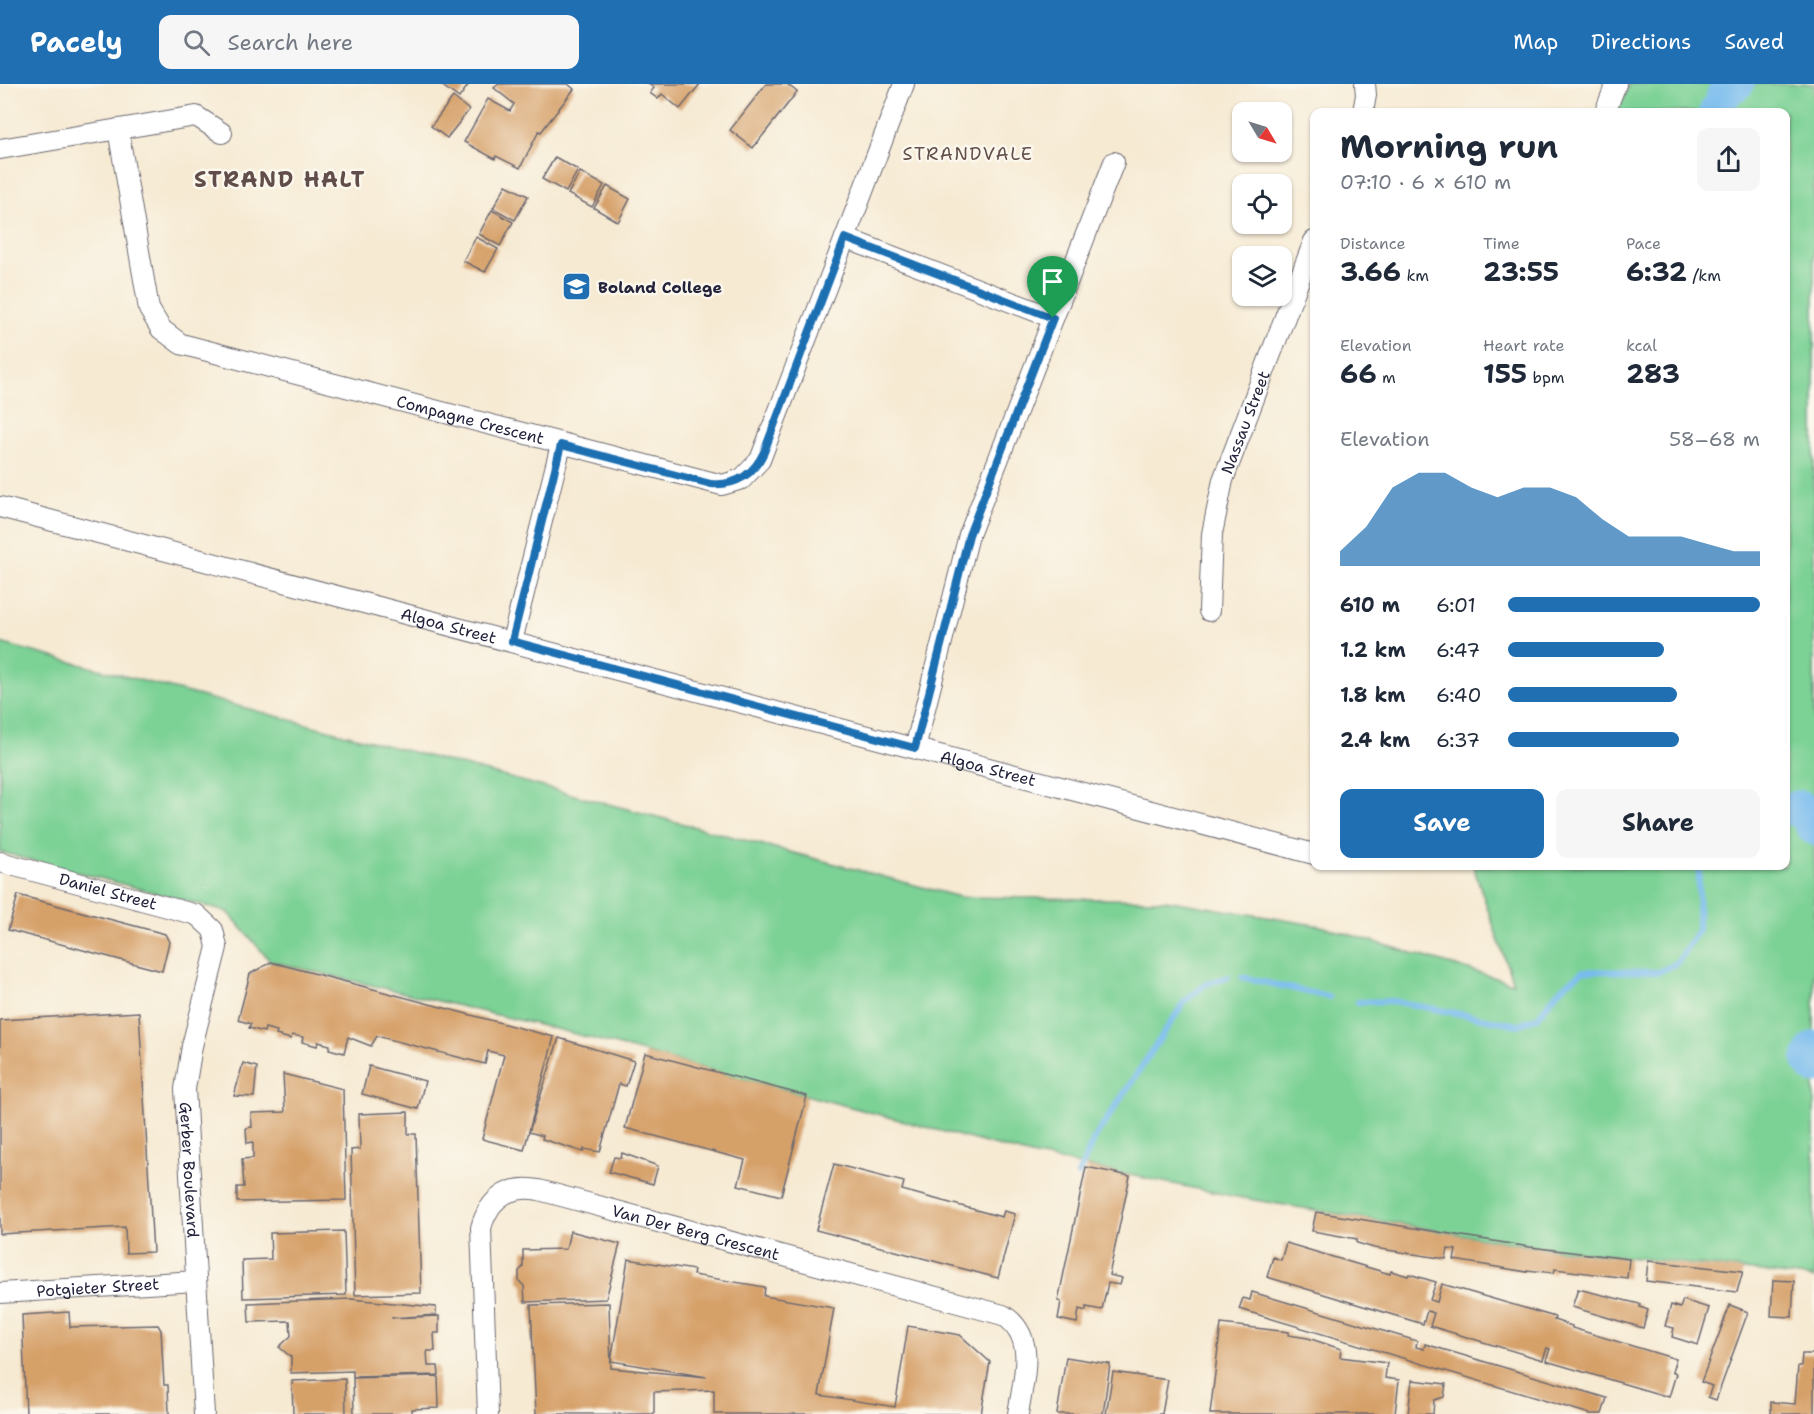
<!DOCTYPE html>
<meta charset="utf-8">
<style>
body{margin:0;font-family:"Shantell Sans",sans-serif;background:#f6f6f7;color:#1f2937;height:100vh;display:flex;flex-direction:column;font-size:22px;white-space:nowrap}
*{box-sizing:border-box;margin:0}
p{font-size:20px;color:#747a83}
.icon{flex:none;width:33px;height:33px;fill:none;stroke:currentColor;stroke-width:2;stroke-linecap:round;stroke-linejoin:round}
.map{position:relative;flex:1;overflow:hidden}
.drawer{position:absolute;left:1310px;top:24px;width:480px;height:762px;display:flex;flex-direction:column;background:#fff;border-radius:12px;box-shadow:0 2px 4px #0004}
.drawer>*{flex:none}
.needle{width:39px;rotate:128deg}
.tools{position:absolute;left:1232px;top:18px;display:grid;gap:12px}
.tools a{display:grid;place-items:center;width:60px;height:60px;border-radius:12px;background:#fff;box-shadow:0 2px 4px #0004;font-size:30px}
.pin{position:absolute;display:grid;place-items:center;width:51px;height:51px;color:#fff;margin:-62px -26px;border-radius:50% 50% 50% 0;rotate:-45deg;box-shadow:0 0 6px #0007}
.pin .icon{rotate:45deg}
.round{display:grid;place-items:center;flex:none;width:63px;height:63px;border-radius:12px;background:#f6f6f7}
.head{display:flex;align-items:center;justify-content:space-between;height:102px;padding:0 30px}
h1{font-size:33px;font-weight:700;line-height:45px}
.metrics{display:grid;grid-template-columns:repeat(3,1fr);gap:9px;height:102px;padding:6px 30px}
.metrics div{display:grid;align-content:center}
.metrics b{font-size:26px;font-weight:700}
.metrics small{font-size:16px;font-weight:400}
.metrics p{font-size:16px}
.chart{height:168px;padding:12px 30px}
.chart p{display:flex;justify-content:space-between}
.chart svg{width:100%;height:108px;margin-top:6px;fill:#1f6fb2;opacity:.7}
.button{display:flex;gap:12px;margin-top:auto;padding:12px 30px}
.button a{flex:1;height:69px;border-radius:12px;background:#1f6fb2;color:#fff;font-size:24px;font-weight:700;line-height:69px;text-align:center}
.button a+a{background:#f6f6f7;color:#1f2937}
ul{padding:0 30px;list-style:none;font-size:20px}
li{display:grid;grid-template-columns:96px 72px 1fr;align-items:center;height:45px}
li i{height:15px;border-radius:8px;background:#1f6fb2}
header{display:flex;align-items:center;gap:36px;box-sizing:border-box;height:84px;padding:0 30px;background:#1f6fb2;color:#fff}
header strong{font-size:28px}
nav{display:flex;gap:33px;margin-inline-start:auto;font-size:21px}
.search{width:420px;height:54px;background:#f6f6f7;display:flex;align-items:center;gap:15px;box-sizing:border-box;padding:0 21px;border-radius:12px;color:#747a83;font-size:22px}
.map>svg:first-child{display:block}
</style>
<header>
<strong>Pacely</strong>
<div class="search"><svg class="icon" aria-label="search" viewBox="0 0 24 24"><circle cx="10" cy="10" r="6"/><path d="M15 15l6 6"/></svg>Search here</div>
<nav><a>Map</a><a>Directions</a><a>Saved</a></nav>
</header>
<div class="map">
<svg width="1814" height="1330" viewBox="0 0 1814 1330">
<rect width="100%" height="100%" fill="#fbf7ec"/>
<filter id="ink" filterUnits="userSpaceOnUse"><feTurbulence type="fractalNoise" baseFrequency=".0167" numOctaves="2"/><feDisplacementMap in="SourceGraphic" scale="12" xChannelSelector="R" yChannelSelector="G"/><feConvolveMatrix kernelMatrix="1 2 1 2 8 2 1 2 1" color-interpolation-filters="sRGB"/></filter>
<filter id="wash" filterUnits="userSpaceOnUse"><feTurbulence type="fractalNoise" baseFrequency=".008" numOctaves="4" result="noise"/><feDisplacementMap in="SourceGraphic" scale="24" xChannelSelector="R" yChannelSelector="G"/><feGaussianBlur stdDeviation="1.35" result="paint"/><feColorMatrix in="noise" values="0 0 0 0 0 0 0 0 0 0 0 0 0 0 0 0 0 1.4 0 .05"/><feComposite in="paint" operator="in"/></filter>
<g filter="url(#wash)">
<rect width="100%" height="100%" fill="#f6ead3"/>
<!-- green -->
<path fill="#7cd195" stroke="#4f7a68" stroke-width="1.5" d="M 1629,0 L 1814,0 L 1814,1194 L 1530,1162 L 1237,1113 L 1031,1071 L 560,946 L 270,877 L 228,828 L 0,768 L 0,559 L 960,813 L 1165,816 L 1321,842 L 1513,899 L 1473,782 L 1785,782 L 1785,28 L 1618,28 Z"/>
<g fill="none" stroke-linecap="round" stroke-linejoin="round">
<!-- stream -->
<g stroke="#78bcee" stroke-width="6">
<path d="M 1242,893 L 1329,913"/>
<path d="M 1358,918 L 1393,917 L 1518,941 L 1537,934 L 1558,907 L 1583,887 L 1658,888 L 1677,879 L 1698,846 L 1699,782"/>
<path d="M 1078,1091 L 1094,1055 L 1185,917 L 1206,900 L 1228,893"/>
</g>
<!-- river -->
<g stroke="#78bcee" stroke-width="34">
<path d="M 1716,28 L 1726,6 L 1737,0"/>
<path d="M 1785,725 L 1800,723 L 1814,744"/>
<path d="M 1814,964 L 1809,976 L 1814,983"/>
</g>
</g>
<g id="blocks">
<!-- building -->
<g fill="#d6a069">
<path d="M 440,0 L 469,0 L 459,14 Z"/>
<path d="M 498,0 L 568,0 L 574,5 L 541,48 L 539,47 L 520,84 L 496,72 L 495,75 L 464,58 L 488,15 L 510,27 L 514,20 L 494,4 Z"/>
<path d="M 648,0 L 700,0 L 680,25 L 662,10 L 658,15 L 650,9 L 654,4 Z"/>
<path d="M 766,0 L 787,0 L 797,8 L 753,64 L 730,46 Z"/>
<path d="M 453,13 L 469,26 L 447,54 L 431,42 Z"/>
<path d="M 555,73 L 578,86 L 566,108 L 542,95 Z"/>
<path d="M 580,88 L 604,101 L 592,123 L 568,110 Z"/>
<path d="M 506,101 L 528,112 L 515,136 L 493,124 Z"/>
<path d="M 607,102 L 630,115 L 618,138 L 594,124 Z"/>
<path d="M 492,126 L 513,138 L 500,162 L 479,150 Z"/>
<path d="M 476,153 L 498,165 L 485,188 L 463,177 Z"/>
<path d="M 18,811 L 165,850 L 169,858 L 162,887 L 8,846 Z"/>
<path d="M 271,878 L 554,953 L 524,1066 L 482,1055 L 504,971 L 488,967 L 485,980 L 377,952 L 371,962 L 348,953 L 344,969 L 329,965 L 330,961 L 318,958 L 317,962 L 302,958 L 303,953 L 292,951 L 291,955 L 276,951 L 277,947 L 265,944 L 264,948 L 249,944 L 251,940 L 238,936 L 250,890 Z"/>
<path d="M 139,928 L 153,1168 L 126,1169 L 125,1143 L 0,1150 L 0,936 Z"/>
<path d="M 559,954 L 634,977 L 626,1002 L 619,1000 L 600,1068 L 584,1065 L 583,1068 L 542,1055 L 543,1052 L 529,1048 Z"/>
<path d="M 645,969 L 807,1012 L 781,1112 L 738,1101 L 745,1076 L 625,1044 Z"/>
<path d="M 243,979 L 257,983 L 254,1013 L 234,1012 Z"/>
<path d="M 369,982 L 425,997 L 418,1025 L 362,1010 Z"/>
<path d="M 283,990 L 343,1005 L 346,1116 L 237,1118 L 237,1103 L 244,1103 L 242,1075 L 253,1074 L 253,1058 L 247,1059 L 246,1044 L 252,1043 L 251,1029 L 285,1028 Z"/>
<path d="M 408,1028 L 408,1050 L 416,1050 L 421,1209 L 355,1211 L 351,1066 L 360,1065 L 359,1030 Z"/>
<path d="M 622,1069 L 658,1082 L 653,1100 L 609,1088 L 614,1073 L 621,1074 Z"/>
<path d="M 834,1080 L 904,1098 L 902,1106 L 1002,1133 L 1004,1127 L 1015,1130 L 998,1194 L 816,1146 Z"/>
<path d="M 1086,1083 L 1130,1092 L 1109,1191 L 1122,1194 L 1120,1201 L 1108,1199 L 1102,1226 L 1086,1223 L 1086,1227 L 1079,1225 L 1077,1239 L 1058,1235 L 1061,1218 L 1058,1217 Z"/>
<path d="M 1316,1128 L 1530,1163 L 1629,1175 L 1627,1194 L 1555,1185 L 1554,1189 L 1527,1186 L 1527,1188 L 1454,1176 L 1456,1166 L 1448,1165 L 1446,1175 L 1374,1164 L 1357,1159 L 1357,1155 L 1312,1147 Z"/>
<path d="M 344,1147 L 346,1211 L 243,1214 L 242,1176 L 271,1175 L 270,1149 Z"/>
<path d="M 570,1147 L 620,1160 L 606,1215 L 525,1218 L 524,1202 L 519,1197 L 519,1187 L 523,1183 L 523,1166 L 566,1165 Z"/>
<path d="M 1286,1159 L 1390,1190 L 1391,1187 L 1408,1192 L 1409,1190 L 1436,1198 L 1430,1216 L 1437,1218 L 1442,1200 L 1555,1233 L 1554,1236 L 1572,1242 L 1572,1244 L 1676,1275 L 1672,1288 L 1676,1290 L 1669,1313 L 1546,1277 L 1550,1265 L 1547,1264 L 1543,1276 L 1430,1242 L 1434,1229 L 1427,1227 L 1423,1240 L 1267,1193 L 1273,1173 L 1281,1176 Z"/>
<path d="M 628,1175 L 694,1186 L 693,1191 L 765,1203 L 764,1212 L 834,1224 L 819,1311 L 895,1323 L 908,1242 L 960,1251 L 990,1278 L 981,1330 L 714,1330 L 714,1306 L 654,1308 L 654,1330 L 536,1330 L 531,1221 L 609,1219 L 611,1284 L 707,1293 L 611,1277 Z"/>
<path d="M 1648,1177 L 1743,1187 L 1737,1208 L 1646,1197 Z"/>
<path d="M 1773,1196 L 1794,1197 L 1792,1233 L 1771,1232 Z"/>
<path d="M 1578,1205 L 1640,1220 L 1640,1223 L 1648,1226 L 1643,1244 L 1572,1223 Z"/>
<path d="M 1252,1208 L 1417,1257 L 1416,1263 L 1424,1265 L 1425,1260 L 1607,1314 L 1602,1330 L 1590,1330 L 1239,1225 L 1243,1214 L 1250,1216 Z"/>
<path d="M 351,1215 L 436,1223 L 436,1231 L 391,1234 L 439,1232 L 439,1249 L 434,1249 L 435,1267 L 427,1267 L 428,1282 L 438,1282 L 439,1291 L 353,1293 L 353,1287 L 291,1289 L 291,1273 L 279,1263 L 291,1252 L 290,1237 L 249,1238 L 248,1219 Z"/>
<path d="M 1683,1216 L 1709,1224 L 1698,1261 L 1672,1253 L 1674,1244 L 1665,1242 L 1671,1221 L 1680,1224 Z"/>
<path d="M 1730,1221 L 1748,1228 L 1716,1316 L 1708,1313 L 1712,1302 L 1701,1298 Z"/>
<path d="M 69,1228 L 70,1243 L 158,1241 L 161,1246 L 164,1301 L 168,1301 L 169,1330 L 26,1330 L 22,1231 Z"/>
<path d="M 1221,1240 L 1289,1248 L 1288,1251 L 1308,1254 L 1341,1265 L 1340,1273 L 1387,1279 L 1385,1294 L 1399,1296 L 1395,1330 L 1210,1330 Z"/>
<path d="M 1802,1270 L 1814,1270 L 1814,1330 L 1771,1330 L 1771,1318 L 1795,1320 L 1798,1282 L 1801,1282 Z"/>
<path d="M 1066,1273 L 1110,1280 L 1103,1330 L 1057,1330 Z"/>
<path d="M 1113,1288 L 1168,1296 L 1162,1330 L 1106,1330 Z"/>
<path d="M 438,1292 L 439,1324 L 412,1325 L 412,1330 L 354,1330 L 353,1294 Z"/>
<path d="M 345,1295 L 346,1330 L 293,1330 L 292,1297 Z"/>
<path d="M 1412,1296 L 1446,1300 L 1444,1313 L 1434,1316 L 1433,1330 L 1408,1330 Z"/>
</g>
</g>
</g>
<g filter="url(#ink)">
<use href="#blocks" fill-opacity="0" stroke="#6c6870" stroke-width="1.5"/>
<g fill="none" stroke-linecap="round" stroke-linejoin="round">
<defs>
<g id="minor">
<path d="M 1363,28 L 1366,11 L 1365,0"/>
<path d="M 1605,28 L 1616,0"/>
<path id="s1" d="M 118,45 L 149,225 L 161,245 L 181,260 L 722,401 L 742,395 L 760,376 L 904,0"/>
<path d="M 0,65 L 196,32 L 222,49"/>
<path d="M 845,154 L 1053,234"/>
<path id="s2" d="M 0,423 L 1314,770"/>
<path id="s3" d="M 1209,527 L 1212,450 L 1223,396 L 1314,157"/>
<path d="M 512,557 L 561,361"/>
<path d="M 915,664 L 969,451 L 1114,78"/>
<path id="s4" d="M 0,778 L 197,831 L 213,846 L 217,863 L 192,962 L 185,1005 L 204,1330"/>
<path id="s5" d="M 0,1209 L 196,1197"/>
<path id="s6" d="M 488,1330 L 481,1144 C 489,1115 509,1100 539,1106 L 1003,1231 C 1038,1253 1023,1295 1018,1330"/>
</g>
</defs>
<!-- minor casing -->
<use href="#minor" stroke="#6c6870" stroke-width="22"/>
<!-- minor -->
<use href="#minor" stroke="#fff" stroke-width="20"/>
</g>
</g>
<g fill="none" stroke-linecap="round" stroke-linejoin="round" filter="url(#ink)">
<defs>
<path id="route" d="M 845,154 L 1053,234 L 969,451 L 915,664 L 512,557 L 561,361 L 711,400 C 736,402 754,390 764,368 Z"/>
</defs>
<!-- route casing -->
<use href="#route" stroke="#fff" stroke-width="12"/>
<!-- route -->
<use href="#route" stroke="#1f6fb2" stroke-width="8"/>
</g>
<!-- icons -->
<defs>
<symbol id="university-square" viewBox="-11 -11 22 22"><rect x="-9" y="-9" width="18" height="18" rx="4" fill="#1f6fb2" stroke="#fbf7ec"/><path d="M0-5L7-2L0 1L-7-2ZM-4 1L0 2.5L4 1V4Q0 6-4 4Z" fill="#fff"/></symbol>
</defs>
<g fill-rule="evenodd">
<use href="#university-square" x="560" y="186" width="33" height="33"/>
</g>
<g text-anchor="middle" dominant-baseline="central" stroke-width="5" stroke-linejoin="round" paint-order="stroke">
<!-- poi labels -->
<g font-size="16" font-weight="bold" fill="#22223b" stroke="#fbf7ec" text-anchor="start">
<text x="598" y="203">Boland College</text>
</g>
<!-- street labels -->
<g font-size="16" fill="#22223b" stroke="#fbf7ec">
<text stroke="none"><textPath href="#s1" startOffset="530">Compagne Crescent</textPath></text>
<text stroke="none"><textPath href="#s3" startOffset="194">Nassau Street</textPath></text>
<text stroke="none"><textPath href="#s2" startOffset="464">Algoa Street</textPath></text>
<text stroke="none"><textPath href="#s2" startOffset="1022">Algoa Street</textPath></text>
<text stroke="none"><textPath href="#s4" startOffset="112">Daniel Street</textPath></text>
<text stroke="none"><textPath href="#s4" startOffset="470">Gerber Boulevard</textPath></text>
<text stroke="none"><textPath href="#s6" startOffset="426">Van Der Berg Crescent</textPath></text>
<text stroke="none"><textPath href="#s5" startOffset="98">Potgieter Street</textPath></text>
</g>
<!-- neighbourhood labels -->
<g font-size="18" letter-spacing="1.5" fill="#614e4b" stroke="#fbf7ec">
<text x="968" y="70">STRANDVALE</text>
</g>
<!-- district labels -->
<g font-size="22" font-weight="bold" letter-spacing="1.5" fill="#614e4b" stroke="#fbf7ec">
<text x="280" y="95">STRAND HALT</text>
</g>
</g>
</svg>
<div class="tools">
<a><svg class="needle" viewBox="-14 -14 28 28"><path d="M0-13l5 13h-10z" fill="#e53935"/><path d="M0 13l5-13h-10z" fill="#747a83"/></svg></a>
<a><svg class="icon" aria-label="locate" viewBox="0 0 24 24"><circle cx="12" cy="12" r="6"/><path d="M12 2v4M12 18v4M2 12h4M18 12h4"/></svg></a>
<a><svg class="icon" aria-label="layers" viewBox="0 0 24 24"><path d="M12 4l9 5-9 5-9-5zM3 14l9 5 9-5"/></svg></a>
</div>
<div class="pin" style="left:1053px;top:234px;background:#1e9e55"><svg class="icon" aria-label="arrive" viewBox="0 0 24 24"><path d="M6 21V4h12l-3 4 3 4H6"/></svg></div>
<section class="drawer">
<div class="head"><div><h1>Morning run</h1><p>07:10 · 6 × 610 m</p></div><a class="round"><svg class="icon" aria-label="share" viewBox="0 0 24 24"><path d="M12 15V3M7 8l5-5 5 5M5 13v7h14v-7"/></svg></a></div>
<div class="metrics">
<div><p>Distance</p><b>3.66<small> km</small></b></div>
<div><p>Time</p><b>23:55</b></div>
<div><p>Pace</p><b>6:32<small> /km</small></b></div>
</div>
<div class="metrics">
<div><p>Elevation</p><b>66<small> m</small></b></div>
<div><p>Heart rate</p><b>155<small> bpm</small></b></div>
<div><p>kcal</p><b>283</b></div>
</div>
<div class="chart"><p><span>Elevation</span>58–68 m</p>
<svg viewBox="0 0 160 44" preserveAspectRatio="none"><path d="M0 44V38L10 28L20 12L30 6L40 6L50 12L60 16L70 12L80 12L90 16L100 25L110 32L120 32L130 32L140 35L150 38L160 38V44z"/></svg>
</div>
<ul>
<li><b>610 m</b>6:01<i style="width:100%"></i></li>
<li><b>1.2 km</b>6:47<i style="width:62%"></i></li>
<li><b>1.8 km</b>6:40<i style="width:67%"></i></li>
<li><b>2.4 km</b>6:37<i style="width:68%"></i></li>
</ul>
<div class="button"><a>Save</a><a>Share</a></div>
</section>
</div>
